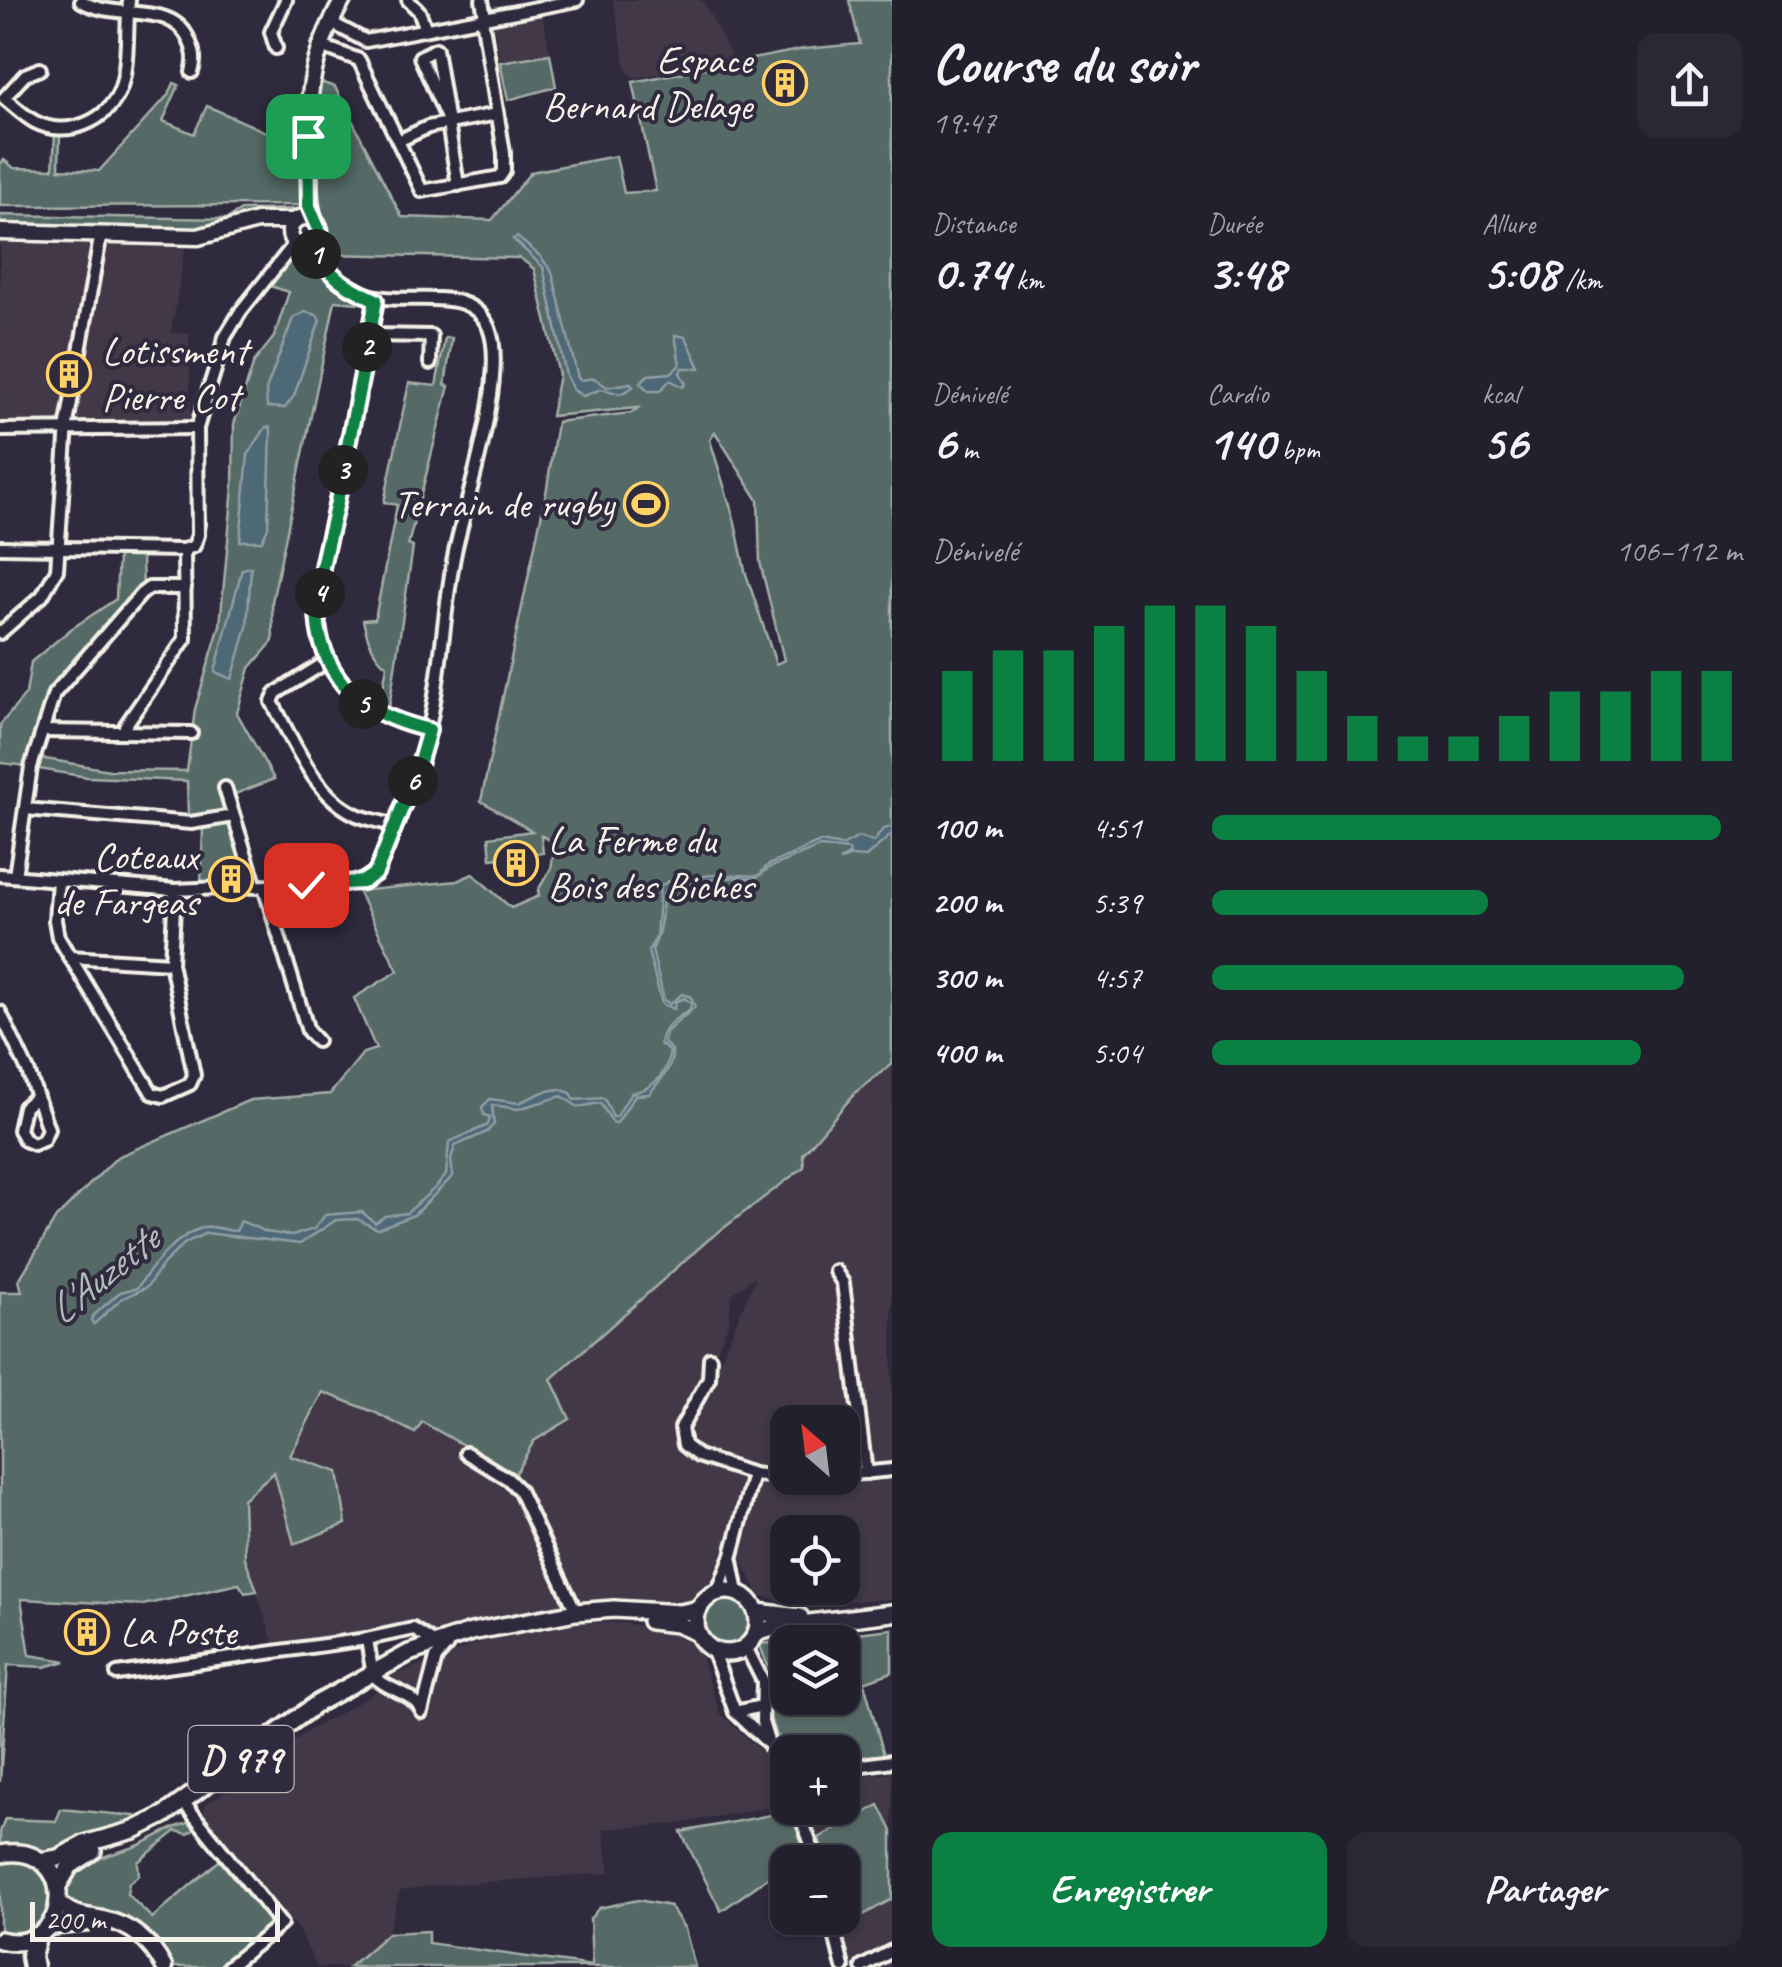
<!DOCTYPE html>
<html lang="fr">
<meta charset="utf-8">
<style>
body{margin:0;font-family:Caveat,sans-serif;background:#2b2836;color:#f1f3f6;height:100vh;display:flex;flex-direction:column;font-size:38px;white-space:nowrap}
*{box-sizing:border-box;margin:0}
p{font-size:32px;color:#a3a3aa}
.icon{flex:none;width:55px;height:55px;fill:none;stroke:currentColor;stroke-width:2;stroke-linecap:round;stroke-linejoin:round}
.map{position:relative;flex:1;overflow:hidden}
.panel{display:flex;flex-direction:column;background:#23202e;width:890px}
.panel>*{flex:none}
.needle{width:65px;rotate:332deg}
.controls{position:absolute;left:770px;top:1405px;display:grid;gap:20px}
.controls a{display:grid;place-items:center;width:90px;height:90px;border-radius:20px;background:#23202e;box-shadow:0 2px 8px #0004,0 0 0 2px #403e4a;font-size:50px}
.scale{position:absolute;left:30px;bottom:25px;width:250px;box-sizing:border-box;padding-left:10px;border:5px solid #f4f1e8;border-top:0;font-size:28px;line-height:35px;white-space:nowrap;color:#f4f1e8;-webkit-text-stroke:8px #2f2a3d;paint-order:stroke}
.pin{position:absolute;display:grid;place-items:center;width:85px;height:85px;color:#fff;margin:-42px;border-radius:20px;box-shadow:0 5px 15px #0006}
.km{position:absolute;width:50px;height:50px;margin:-25px;border-radius:50%;background:#222;color:#fff;font-size:28px;line-height:50px;text-align:center}
.round{display:grid;place-items:center;flex:none;width:105px;height:105px;border-radius:20px;background:#2b2836}
.overview{display:flex;align-items:center;justify-content:space-between;height:170px;padding:0 40px}
h1{font-size:55px;font-weight:700;line-height:75px}
.metrics{display:grid;grid-template-columns:repeat(3,1fr);gap:15px;height:170px;padding:10px 40px}
.metrics div{display:grid;align-content:center}
.metrics b{font-size:50px;font-weight:700}
.metrics small{font-size:28px;font-weight:400}
.metrics p{font-size:28px}
.chart{height:280px;padding:20px 40px}
.chart p{display:flex;justify-content:space-between}
.chart svg{width:100%;height:180px;margin-top:10px;stroke:#0b8043;stroke-width:6}
.cta{display:flex;gap:20px;margin-top:auto;padding:20px 40px}
.cta a{flex:1;height:115px;border-radius:20px;background:#0b8043;color:#fff;font-size:40px;font-weight:700;line-height:115px;text-align:center}
.cta a+a{background:#2b2836;color:#f1f3f6}
ul{padding:0 40px;list-style:none;font-size:32px}
li{display:grid;grid-template-columns:160px 120px 1fr;align-items:center;height:75px}
li i{height:25px;border-radius:12px;background:#0b8043}
main{display:flex;flex:1;min-height:0}
.map>svg:first-child{display:block}
</style>
<main>
<div class="map">
<svg width="892" height="1967" viewBox="0 0 892 1967">
<rect width="100%" height="100%" fill="#2f2a3d"/>
<filter id="ink" filterUnits="userSpaceOnUse"><feTurbulence type="fractalNoise" baseFrequency=".01" numOctaves="2"/><feDisplacementMap in="SourceGraphic" scale="20" xChannelSelector="R" yChannelSelector="G"/><feConvolveMatrix kernelMatrix="1 2 1 2 8 2 1 2 1" color-interpolation-filters="sRGB"/></filter>
<g filter="url(#ink)">
<!-- built -->
<g fill="#423846" fill-rule="evenodd">
<path d="M 613,0 L 699,0 L 704,2 L 732,58 L 636,78 L 627,72 Z"/>
<path d="M 542,12 L 550,54 L 500,62 L 493,21 Z"/>
<path d="M 0,238 L 186,241 L 171,333 L 189,333 L 191,425 L 0,424 Z"/>
<path d="M 892,1064 L 892,1599 L 792,1604 L 759,1595 L 738,1553 L 760,1466 L 692,1447 L 689,1433 L 756,1276 L 732,1294 L 729,1322 L 705,1379 L 675,1429 L 681,1450 L 739,1473 L 745,1482 L 722,1554 L 718,1582 L 688,1607 L 613,1605 L 437,1637 L 424,1626 L 275,1647 L 245,1558 L 243,1499 L 290,1456 L 323,1391 L 374,1412 L 415,1433 L 422,1422 L 515,1473 L 534,1441 L 569,1419 L 551,1379 L 708,1240 L 803,1167 L 803,1154 L 856,1092 ZM 788,1422 L 842,1422 L 842,1478 L 788,1478 ZM 788,1532 L 842,1532 L 842,1588 L 788,1588 Z"/>
<path d="M 565,1623 L 624,1623 L 685,1634 L 697,1645 L 720,1713 L 768,1757 L 787,1804 L 676,1824 L 603,1829 L 610,1873 L 431,1886 L 400,1891 L 388,1933 L 349,1967 L 317,1967 L 297,1928 L 212,1827 L 204,1815 L 205,1805 L 308,1731 L 376,1692 L 387,1677 L 490,1639 Z"/>
<path d="M 892,1773 L 892,1831 L 878,1806 L 819,1838 L 806,1808 L 842,1808 L 843,1777 Z"/>
<path d="M 892,1899 L 892,1967 L 849,1967 L 840,1928 Z"/>
</g>
<!-- green -->
<g fill="#546a66" stroke="#a4aea7" stroke-width="2.5" fill-rule="evenodd">
<path d="M 849,0 L 892,0 L 892,1064 L 856,1092 L 803,1154 L 804,1167 L 708,1240 L 551,1379 L 570,1419 L 534,1441 L 515,1474 L 422,1422 L 415,1433 L 374,1412 L 323,1392 L 290,1456 L 338,1472 L 346,1524 L 294,1544 L 274,1472 L 243,1499 L 245,1558 L 257,1591 L 245,1593 L 239,1584 L 143,1605 L 21,1599 L 30,1655 L 66,1661 L 45,1667 L 8,1665 L 0,1782 L 0,1292 L 22,1292 L 19,1280 L 56,1218 L 117,1157 L 250,1100 L 330,1094 L 363,1053 L 376,1049 L 354,998 L 398,971 L 358,891 L 457,881 L 473,874 L 511,908 L 539,896 L 538,890 L 551,869 L 555,844 L 541,835 L 543,853 L 491,859 L 489,837 L 532,831 L 481,801 L 547,488 L 557,422 L 631,413 L 638,408 L 551,416 L 559,375 L 534,269 L 520,258 L 325,254 L 327,226 L 318,212 L 320,82 L 335,87 L 402,217 L 492,220 L 531,172 L 616,156 L 624,193 L 656,191 L 633,82 L 804,49 L 860,44 ZM 715,432 L 758,500 L 760,562 L 784,660 L 776,664 L 745,571 L 735,522 L 710,440 Z"/>
<path d="M 550,54 L 556,87 L 508,100 L 500,62 Z"/>
<path d="M 174,83 L 179,85 L 163,121 L 194,134 L 207,106 L 300,147 L 301,205 L 0,206 L 0,164 L 4,160 L 14,168 L 53,169 L 55,134 L 60,134 L 59,169 L 99,171 L 169,94 Z"/>
<path d="M 300,209 L 294,216 L 207,231 L 0,228 L 0,215 L 227,219 L 241,210 Z"/>
<path d="M 304,252 C 322,277 342,291 370,304 L 335,301 L 272,602 L 273,641 L 250,668 L 237,713 L 274,779 L 235,794 L 261,882 L 201,884 L 203,828 L 188,816 L 187,781 L 87,777 L 39,769 L 40,758 L 109,770 L 187,771 L 195,709 L 220,625 L 233,487 L 234,424 L 254,362 L 274,337 L 289,292 L 267,285 L 291,255 Z"/>
<path d="M 445,338 L 452,338 L 445,385 L 449,386 L 408,545 L 413,547 L 388,715 L 379,708 L 387,666 C 372,654 367,638 363,620 L 375,619 L 397,505 L 384,502 L 409,383 L 436,386 Z"/>
<path d="M 118,556 L 142,557 L 143,587 L 65,674 L 27,766 L 0,763 L 0,725 L 26,694 L 31,662 L 71,629 L 116,599 Z"/>
<circle cx="726" cy="1622" r="24"/>
<path d="M 892,1629 L 892,1672 L 864,1682 L 884,1755 L 843,1757 L 842,1752 C 810,1752 772,1754 770,1712 C 770,1702 777,1691 774,1681 C 770,1668 763,1657 760,1644 ZM 788,1642 L 842,1642 L 842,1698 L 788,1698 Z"/>
<path d="M 879,1805 L 892,1831 L 892,1899 L 840,1928 L 837,1918 L 842,1918 L 842,1862 L 825,1862 L 819,1838 Z"/>
<path d="M 61,1809 L 135,1816 L 131,1826 L 58,1855 L 0,1850 L 0,1832 L 5,1819 L 56,1821 Z"/>
<path d="M 792,1811 L 806,1851 L 721,1911 L 681,1832 Z"/>
<path d="M 189,1823 L 195,1829 L 188,1834 L 176,1831 L 138,1862 L 139,1875 L 129,1883 L 127,1894 L 152,1918 L 220,1860 L 266,1914 L 269,1925 L 265,1933 L 223,1967 L 172,1967 L 140,1924 L 70,1906 C 52,1864 111,1856 137,1846 C 155,1839 170,1827 189,1823 Z"/>
<path d="M 18,1861 C 75,1875 51,1950 0,1931 L 0,1865 Z"/>
<path d="M 638,1900 L 670,1906 L 685,1929 L 695,1967 L 349,1967 L 388,1933 L 428,1931 L 428,1943 L 592,1966 L 590,1919 L 599,1908 Z"/>
</g>
<!-- water -->
<g fill="#4e6776" stroke="#909ea4" stroke-width="2.5">
<path d="M 517,237 L 540,256 L 552,272 L 578,378 L 582,380 L 594,378 L 607,387 L 631,383 L 633,387 C 615,399 619,391 601,389 L 583,396 L 573,390 L 566,375 L 543,267 L 513,239 Z"/>
<path d="M 305,312 L 317,315 L 320,320 L 294,396 L 285,408 L 267,407 L 266,390 L 293,318 Z"/>
<path d="M 675,335 L 686,337 L 700,368 L 682,368 L 680,373 L 686,384 L 683,387 L 670,380 L 660,391 L 649,391 L 640,383 L 648,375 L 671,373 L 680,365 Z"/>
<path d="M 266,427 L 270,427 L 271,431 L 268,527 L 262,541 L 240,541 L 248,455 Z"/>
<path d="M 251,567 L 247,627 L 232,679 L 215,672 L 242,569 Z"/>
<path d="M 892,826 L 892,834 L 866,857 L 851,856 L 839,861 L 850,854 L 849,850 L 819,847 L 769,868 L 755,879 C 722,874 693,882 664,892 C 662,911 661,934 652,950 L 664,1000 L 670,1004 L 682,994 L 691,997 L 695,1007 L 666,1032 L 664,1043 L 672,1050 C 674,1067 660,1081 649,1094 L 635,1095 L 617,1123 L 613,1123 L 600,1103 L 578,1107 L 562,1096 L 518,1109 L 492,1105 L 494,1124 L 487,1132 L 455,1146 L 451,1159 L 453,1176 L 414,1215 L 377,1229 L 357,1219 L 336,1220 L 300,1244 L 206,1233 L 185,1243 L 164,1263 L 147,1287 L 121,1299 L 94,1324 L 91,1321 L 93,1316 L 120,1292 L 137,1288 C 154,1264 175,1236 204,1227 C 213,1225 226,1231 236,1231 L 241,1221 L 266,1232 L 292,1236 L 314,1229 L 325,1215 L 362,1212 L 375,1223 L 385,1216 L 407,1213 L 436,1187 L 446,1175 L 449,1142 L 488,1125 L 490,1117 L 484,1115 L 482,1107 L 490,1099 L 519,1103 L 543,1092 L 559,1089 L 571,1093 L 574,1100 L 604,1098 L 613,1117 L 616,1117 L 631,1093 C 655,1088 666,1075 670,1052 L 660,1044 C 662,1025 676,1020 690,1009 L 691,1003 L 684,998 L 675,1002 L 674,1009 L 662,1004 L 648,951 L 656,938 L 660,886 L 669,881 L 676,887 C 701,870 729,875 758,876 L 768,865 L 820,842 L 842,846 L 859,837 L 874,842 L 882,830 Z"/>
</g>
<g fill="none" stroke-linecap="round" stroke-linejoin="round">
<defs>
<g id="street">
<path d="M 408,0 L 419,11 L 426,29"/>
<path d="M 482,0 L 485,17"/>
<path d="M 81,1 C 117,22 172,0 189,40 C 194,51 196,60 192,72"/>
<path d="M 330,22 L 366,41 L 577,0"/>
<path d="M 319,45 L 359,60 L 422,191 L 500,177 L 504,171 L 504,153 L 482,18"/>
<path d="M 276,48 L 271,32 L 286,0"/>
<path d="M 40,69 L 25,75 L 4,98 C 14,106 24,116 35,122 C 67,139 110,121 121,87 C 129,61 126,28 129,0"/>
<path d="M 449,123 L 420,57 L 436,49 L 458,185"/>
<path d="M 398,141 L 428,127 L 497,114"/>
<path d="M 376,300 C 364,367 350,434 336,502 C 328,545 308,600 322,644 C 338,695 380,719 429,730"/>
<path d="M 370,335 L 431,336 L 430,363"/>
<path d="M 0,430 L 197,428"/>
<path d="M 0,547 L 184,550 L 194,546 L 198,535 L 197,428 L 225,337 L 241,311 L 295,243"/>
<path d="M 0,633 L 42,596 L 57,570 L 67,424 L 101,233"/>
<path d="M 328,661 L 276,693 L 272,702 C 293,740 314,796 357,815 C 369,820 383,822 395,826"/>
<path d="M 43,731 L 191,733"/>
<path d="M 125,732 L 125,726 L 185,639 L 184,550"/>
<path d="M 225,788 L 256,887"/>
<path d="M 25,809 L 191,823 L 233,816"/>
<path d="M 0,875 L 175,890 L 362,882 C 383,871 387,846 396,825 C 408,794 421,764 428,732 C 442,673 443,611 455,552 C 466,500 508,374 489,328 C 460,262 357,344 312,245"/>
<path d="M 15,876 L 31,767 L 54,694 L 141,594 L 149,588 L 185,588"/>
<path d="M 58,881 L 55,920 L 58,937 L 152,1093 L 163,1096 L 190,1084 L 194,1075 L 171,963 L 175,890"/>
<path d="M 264,887 L 308,1031 L 317,1041"/>
<path d="M 69,957 L 171,963"/>
<path d="M 0,1012 L 28,1071 L 48,1129 L 43,1140 L 34,1144 L 25,1140 L 19,1130 L 24,1107 L 37,1096"/>
<path d="M 835,1271 L 843,1283 L 866,1473"/>
<path d="M 710,1358 L 709,1378 L 681,1428 L 684,1445 L 698,1456 L 753,1474"/>
<path d="M 466,1453 L 508,1479 L 519,1490 L 576,1612"/>
<path d="M 842,1475 L 892,1470"/>
<path d="M 732,1561 L 738,1593"/>
<path d="M 717,1593 L 732,1555 L 753,1474 L 798,1480 L 820,1478"/>
<path d="M 367,1639 L 372,1670"/>
<path d="M 746,1647 L 763,1681 L 762,1722 L 769,1744 L 788,1783"/>
<path d="M 712,1649 L 735,1712 L 769,1744"/>
<path d="M 117,1674 L 367,1639 L 413,1629 L 435,1643"/>
<path d="M 375,1677 C 390,1692 411,1691 422,1711"/>
<path d="M 422,1712 L 436,1658 L 447,1646"/>
<path d="M 735,1712 L 762,1706"/>
<path d="M 842,1768 L 892,1761"/>
<path d="M 188,1808 L 281,1924 L 228,1967"/>
<path d="M 797,1808 L 818,1862"/>
<path d="M 831,1918 L 843,1967"/>
<path d="M 862,1967 L 892,1951"/>
</g>
<g id="secondary">
<circle cx="305" cy="232" r="15"/>
<path d="M 315,222 C 308,204 310,187 309,167 C 306,102 309,57 343,0"/>
<path d="M 0,232 L 198,237 L 257,221 L 296,221"/>
<path d="M 59,1903 C 74,1916 84,1915 103,1919 C 132,1925 151,1942 164,1967"/>
<path d="M 49,1927 L 88,1923"/>
</g>
<g id="primary">
<circle cx="727" cy="1622" r="31"/>
<path d="M 757,1612 L 800,1617"/>
<path d="M 650,1621 L 677,1624 L 698,1633"/>
<path d="M 756,1633 L 776,1627 L 892,1613"/>
<path d="M 0,1854 C 81,1840 74,1958 0,1940"/>
<path d="M 41,1861 L 58,1858 L 84,1844 L 134,1830 L 164,1815 L 318,1703 L 409,1653 L 471,1632 L 576,1612 L 614,1609 L 680,1613 L 699,1609"/>
<path d="M 58,1886 L 70,1866 L 93,1851"/>
</g>
<path id="highway" d="M 33,1967 L 31,1956 L 36,1937"/>
</defs>
<!-- street casing -->
<use href="#street" stroke="#f4f1e8" stroke-width="18"/>
<!-- secondary casing -->
<use href="#secondary" stroke="#f4f1e8" stroke-width="21"/>
<!-- primary casing -->
<use href="#primary" stroke="#f4f1e8" stroke-width="22"/>
<!-- highway casing -->
<use href="#highway" stroke="#f4f1e8" stroke-width="25"/>
<!-- street -->
<use href="#street" stroke="#2f2a3d" stroke-width="10"/>
<!-- secondary -->
<use href="#secondary" stroke="#2f2a3d" stroke-width="14"/>
<!-- primary -->
<use href="#primary" stroke="#2f2a3d" stroke-width="15"/>
<!-- highway -->
<use href="#highway" stroke="#2f2a3d" stroke-width="18"/>
</g>
</g>
<g fill="none" stroke-linecap="round" stroke-linejoin="round" filter="url(#ink)">
<defs>
<path id="route" d="M 306,885 L 362,882 L 376,873 L 418,768 L 429,730 C 379,718 338,697 322,644 C 308,600 328,546 337,502 C 350,434 364,367 376,300 C 346,286 326,275 312,245 L 320,232 L 309,206 L 308,136"/>
</defs>
<!-- route casing -->
<use href="#route" stroke="#fff" stroke-width="20"/>
<!-- route -->
<use href="#route" stroke="#0b8043" stroke-width="12"/>
</g>
<!-- icons -->
<defs>
<symbol id="building-ring" viewBox="-11 -11 22 22"><circle r="9.5" fill="#2f2a3d" stroke="#ffd166" stroke-width="1.5"/><path d="M-4-6H4V6H1V3H-1V6H-4ZM-2.5-4.3h1.7v1.8h-1.7ZM.8-4.3h1.7v1.8H.8ZM-2.5-1h1.7V.8h-1.7ZM.8-1h1.7V.8H.8Z" fill="#ffd166"/></symbol>
<symbol id="stadium-ring" viewBox="-11 -11 22 22"><circle r="9.5" fill="#2f2a3d" stroke="#ffd166" stroke-width="1.5"/><path d="M0-5a6.5 5 0 1 0 0 10a6.5 5 0 1 0 0-10ZM-3.5-1.8h7v3.6h-7Z" fill="#ffd166"/></symbol>
</defs>
<g fill-rule="evenodd">
<use href="#building-ring" x="760" y="58" width="50" height="50"/>
<use href="#building-ring" x="44" y="349" width="50" height="50"/>
<use href="#stadium-ring" x="621" y="479" width="50" height="50"/>
<use href="#building-ring" x="491" y="838" width="50" height="50"/>
<use href="#building-ring" x="206" y="854" width="50" height="50"/>
<use href="#building-ring" x="62" y="1607" width="50" height="50"/>
</g>
<g text-anchor="middle" dominant-baseline="central" stroke-width="8" stroke-linejoin="round" paint-order="stroke">
<!-- shield labels -->
<rect fill="#2f2a3d" stroke="#b9b5b5" stroke-width="2.5" x="188.5" y="1726" width="105" height="66" rx="8"/>
<g font-size="38" font-weight="bold" fill="#f4f1e8">
<text x="241" y="1759">D 979</text>
</g>
<!-- poi labels -->
<g font-size="40" fill="#f4f1e8" stroke="#2f2a3d" text-anchor="end">
<text x="752" y="60">Espace<tspan x="752" dy="46">Bernard Delage</tspan></text>
<text x="102" y="351" text-anchor="start">Lotissment<tspan x="102" dy="46">Pierre Cot</tspan></text>
<text x="614" y="504">Terrain de rugby</text>
<text x="548" y="840" text-anchor="start">La Ferme du<tspan x="548" dy="46">Bois des Biches</tspan></text>
<text x="198" y="856">Coteaux<tspan x="198" dy="46">de Fargeas</tspan></text>
<text x="120" y="1632" text-anchor="start">La Poste</text>
</g>
<!-- water labels -->
<g font-size="42" font-style="italic" fill="#b2baba" stroke="#2f2a3d">
<text transform="translate(103 1275) rotate(-39)">L'Auzette</text>
</g>
</g>
</svg>
<div class="controls">
<a><svg class="needle" viewBox="-14 -14 28 28"><path d="M0-13l5 13h-10z" fill="#e53935"/><path d="M0 13l5-13h-10z" fill="#a3a3aa"/></svg></a>
<a><svg class="icon" aria-label="locate" viewBox="0 0 24 24"><circle cx="12" cy="12" r="6"/><path d="M12 2v4M12 18v4M2 12h4M18 12h4"/></svg></a>
<a><svg class="icon" aria-label="layers" viewBox="0 0 24 24"><path d="M12 4l9 5-9 5-9-5zM3 14l9 5 9-5"/></svg></a>
<a>+</a>
<a>−</a>
</div>
<div class="scale">200 m</div>
<div class="pin" style="left:308px;top:136px;background:#1e9e55"><svg class="icon" aria-label="arrive" viewBox="0 0 24 24"><path d="M6 21V4h12l-3 4 3 4H6"/></svg></div>
<div class="pin" style="left:306px;top:885px;background:#d93025"><svg class="icon" aria-label="check" viewBox="0 0 24 24"><path d="M5 12l5 5 9-10"/></svg></div>
<b class="km" style="left:316px;top:254px">1</b>
<b class="km" style="left:367px;top:347px">2</b>
<b class="km" style="left:343px;top:470px">3</b>
<b class="km" style="left:320px;top:593px">4</b>
<b class="km" style="left:363px;top:704px">5</b>
<b class="km" style="left:413px;top:781px">6</b>
</div>
<section class="panel">
<div class="overview"><div><h1>Course du soir</h1><p>19:47</p></div><a class="round"><svg class="icon" aria-label="share" viewBox="0 0 24 24"><path d="M12 15V3M7 8l5-5 5 5M5 13v7h14v-7"/></svg></a></div>
<div class="metrics">
<div><p>Distance</p><b>0.74<small> km</small></b></div>
<div><p>Durée</p><b>3:48</b></div>
<div><p>Allure</p><b>5:08<small> /km</small></b></div>
</div>
<div class="metrics">
<div><p>Dénivelé</p><b>6<small> m</small></b></div>
<div><p>Cardio</p><b>140<small> bpm</small></b></div>
<div><p>kcal</p><b>56</b></div>
</div>
<div class="chart"><p><span>Dénivelé</span>106–112 m</p>
<svg viewBox="0 0 160 44" preserveAspectRatio="none"><path d="M5 44V22M15 44V17M25 44V17M35 44V11M45 44V6M55 44V6M65 44V11M75 44V22M85 44V33M95 44V38M105 44V38M115 44V33M125 44V27M135 44V27M145 44V22M155 44V22"/></svg>
</div>
<ul>
<li><b>100 m</b>4:51<i style="width:96%"></i></li>
<li><b>200 m</b>5:39<i style="width:52%"></i></li>
<li><b>300 m</b>4:57<i style="width:89%"></i></li>
<li><b>400 m</b>5:04<i style="width:81%"></i></li>
</ul>
<div class="cta"><a>Enregistrer</a><a>Partager</a></div>
</section>
</main>
